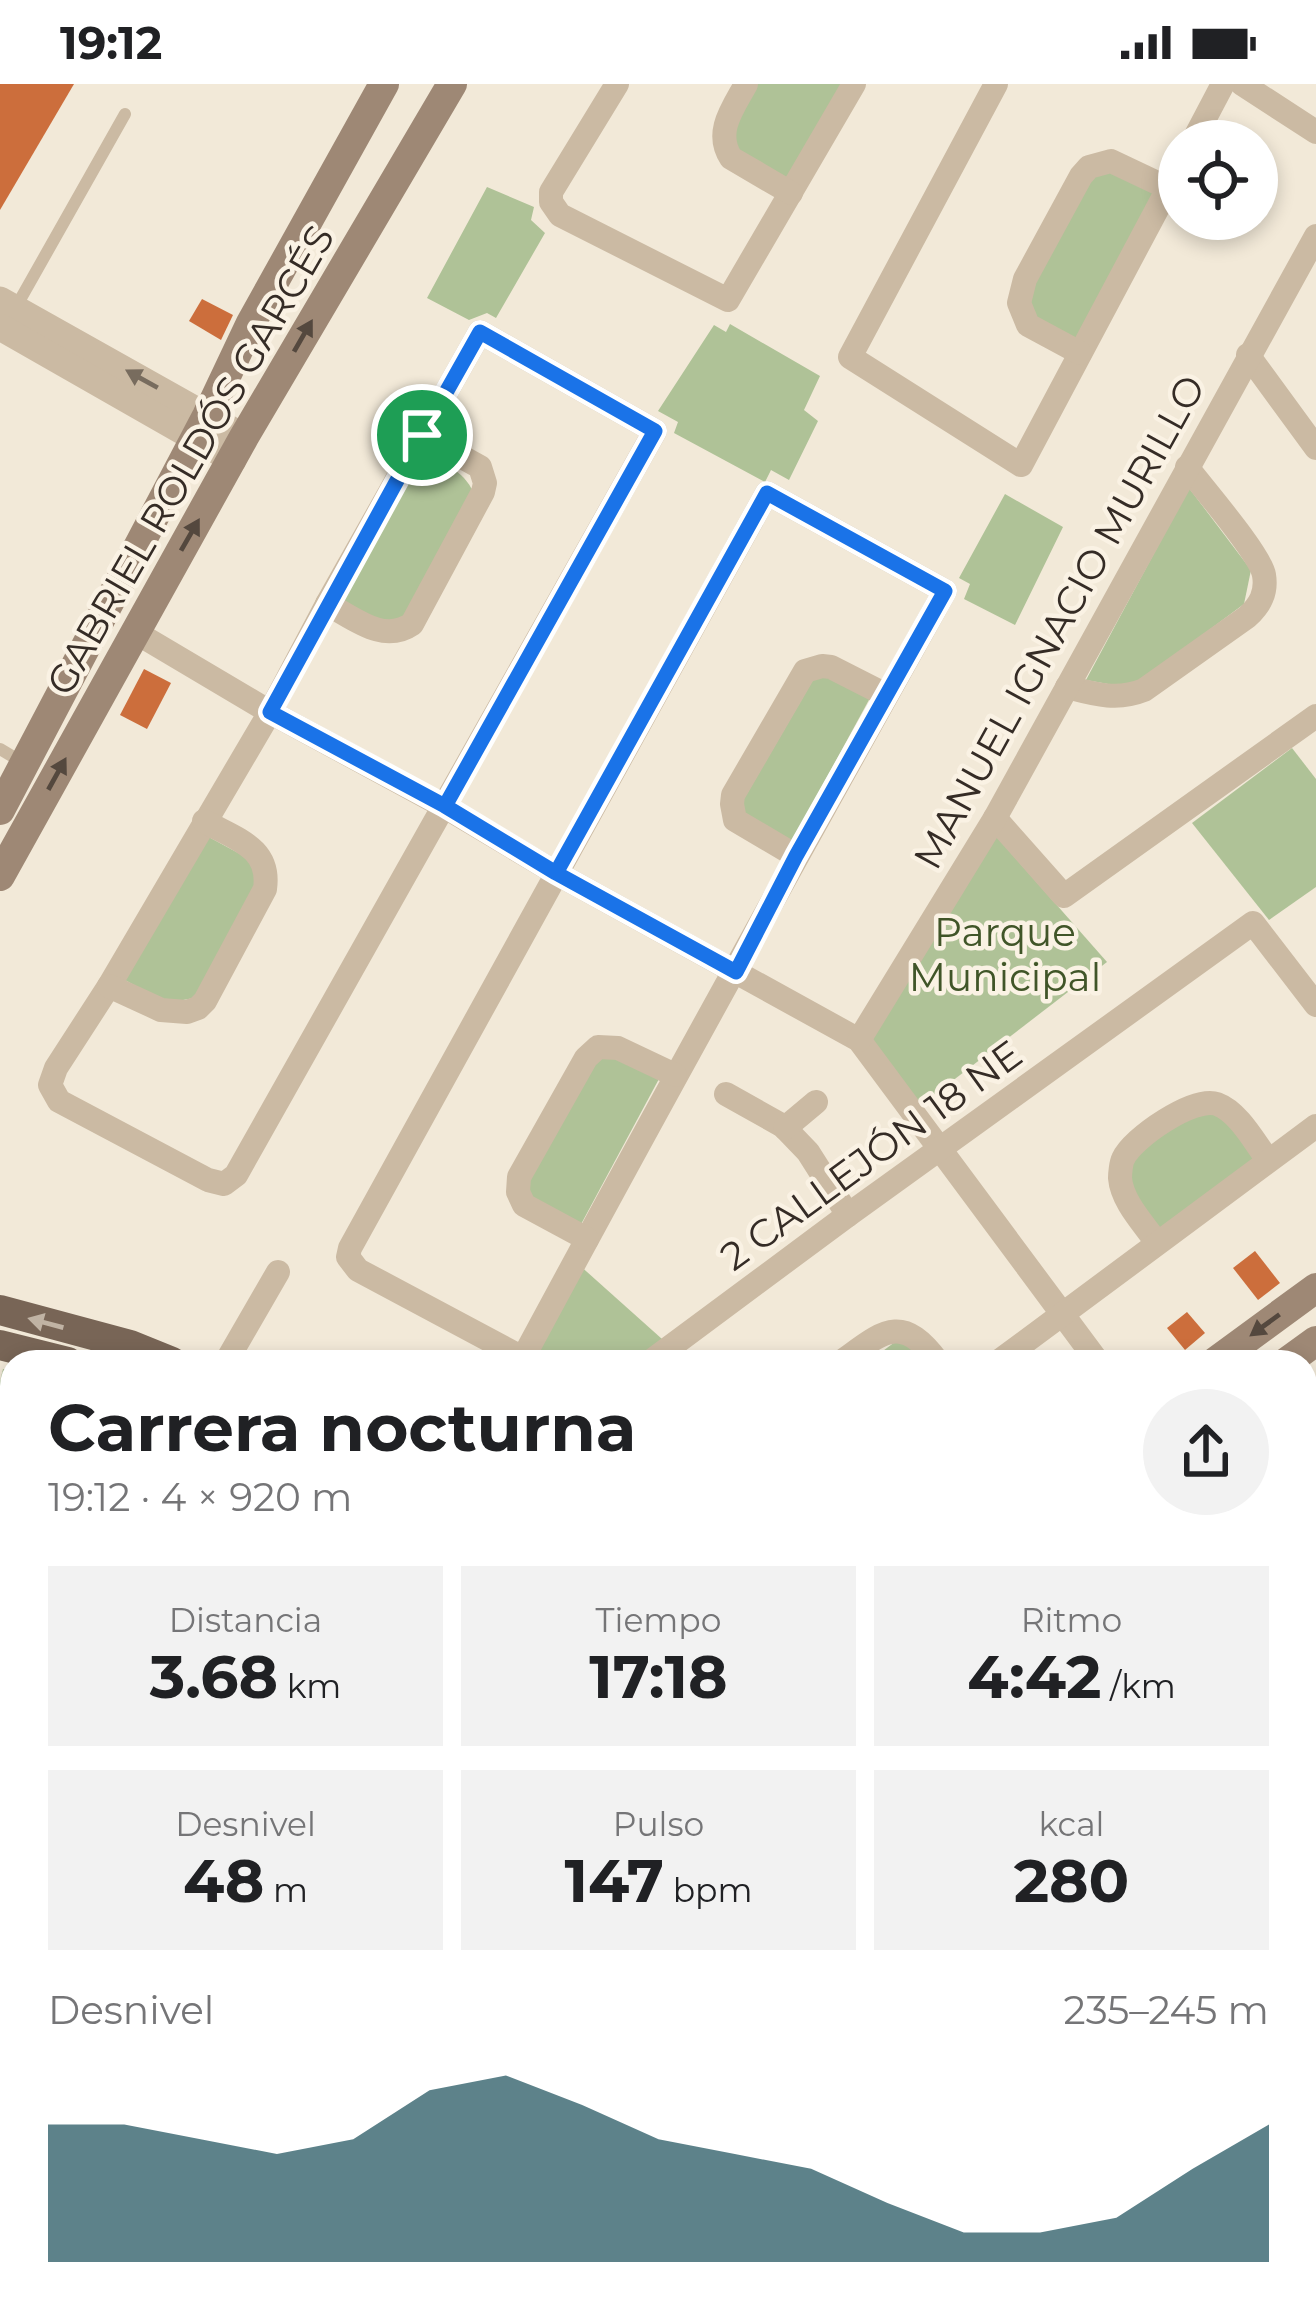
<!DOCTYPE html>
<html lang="es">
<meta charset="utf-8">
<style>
body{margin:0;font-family:Montserrat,sans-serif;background:#f2f2f2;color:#202124;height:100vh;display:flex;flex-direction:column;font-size:45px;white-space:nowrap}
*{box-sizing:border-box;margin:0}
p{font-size:39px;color:#757577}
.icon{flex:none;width:66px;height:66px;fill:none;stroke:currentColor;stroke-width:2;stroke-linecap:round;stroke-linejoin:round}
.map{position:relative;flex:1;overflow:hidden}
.details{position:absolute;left:0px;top:1266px;width:1317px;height:972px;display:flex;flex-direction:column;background:#fff;border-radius:36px 36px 0 0;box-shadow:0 6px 18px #0003}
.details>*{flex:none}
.controls{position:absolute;left:1158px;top:36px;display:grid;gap:24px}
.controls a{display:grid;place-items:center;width:120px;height:120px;border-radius:50%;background:#fff;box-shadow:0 6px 18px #0003;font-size:60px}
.pin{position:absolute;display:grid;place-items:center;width:102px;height:102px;color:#fff;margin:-51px;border:6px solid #fff;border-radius:50%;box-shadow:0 3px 12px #0007}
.round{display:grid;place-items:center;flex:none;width:126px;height:126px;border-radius:63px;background:#f2f2f2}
.summary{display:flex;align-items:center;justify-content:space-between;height:204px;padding:0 48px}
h1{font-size:66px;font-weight:700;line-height:90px}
.metrics{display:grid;grid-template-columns:repeat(3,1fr);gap:18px;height:204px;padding:12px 48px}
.metrics div{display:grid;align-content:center;border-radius:0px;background:#f2f2f2;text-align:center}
.metrics b{font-size:60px;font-weight:700}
.metrics small{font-size:33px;font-weight:400}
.metrics p{font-size:33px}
.chart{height:336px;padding:24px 48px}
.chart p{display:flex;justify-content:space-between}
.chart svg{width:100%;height:216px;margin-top:12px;fill:#194e59;opacity:.7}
.status{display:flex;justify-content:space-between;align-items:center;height:84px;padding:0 60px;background:#fff;direction:ltr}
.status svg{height:33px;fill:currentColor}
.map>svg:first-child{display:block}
</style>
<div class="status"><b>19:12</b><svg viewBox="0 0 49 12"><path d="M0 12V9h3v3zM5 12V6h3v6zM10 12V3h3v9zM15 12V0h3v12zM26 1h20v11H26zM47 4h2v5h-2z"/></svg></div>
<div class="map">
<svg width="1316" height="2238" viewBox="0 0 1316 2238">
<rect width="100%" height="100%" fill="#f2e9d8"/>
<!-- green -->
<g fill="#afc297">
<path d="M 753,0 L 844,0 L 789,97 L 740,70 L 730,56 Z"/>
<path d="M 1094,88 L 1121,88 L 1157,109 L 1077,261 L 1033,235 L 1025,206 Z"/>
<path d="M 487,103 L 534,123 L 531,136 L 545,149 L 496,234 L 487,229 L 469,236 L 427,214 Z"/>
<path d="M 730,240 L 820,292 L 804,326 L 818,337 L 789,396 L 771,386 L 765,398 L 674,349 L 678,338 L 658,327 L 714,241 L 726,248 Z"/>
<path d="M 423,367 C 444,379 468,389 475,413 L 409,536 L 381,540 L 342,516 Z"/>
<path d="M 1189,404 L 1251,486 L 1244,520 L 1142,596 L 1119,602 L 1086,596 Z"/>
<path d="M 1005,410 L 1063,443 L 1015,541 L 964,515 L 970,500 L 959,494 Z"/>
<path d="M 828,592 L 870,614 L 790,761 L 740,727 L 742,718 L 814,594 Z"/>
<path d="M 1292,664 L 1316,695 L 1316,803 L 1269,836 L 1192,739 Z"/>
<path d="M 205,751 L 253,777 L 258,797 L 194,914 L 167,919 L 123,895 Z"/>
<path d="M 996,752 L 1107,878 L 921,1021 L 871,954 Z"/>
<path d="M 605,971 L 660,993 L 579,1144 L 534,1120 L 527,1098 L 597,974 Z"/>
<path d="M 1221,1029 L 1260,1075 L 1158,1153 L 1129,1112 L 1131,1072 L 1190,1032 Z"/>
<path d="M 577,1179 L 662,1255 L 632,1278 L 519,1278 Z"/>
<path d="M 899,1255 L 930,1278 L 868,1278 Z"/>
<path d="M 3,1285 L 12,1286 L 12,1504 L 0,1512 L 0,1297 Z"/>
<path d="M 1316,1509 L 1316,1561 L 1308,1567 L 1305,1563 L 1305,1517 Z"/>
</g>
<!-- building -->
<g fill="#cc6e3c">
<path d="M 0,0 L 74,0 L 0,126 Z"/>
<path d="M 202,215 L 233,231 L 221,256 L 189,237 Z"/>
<path d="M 144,585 L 171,599 L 147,645 L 120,631 Z"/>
<path d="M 1255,1167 L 1280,1199 L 1258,1216 L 1233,1184 Z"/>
<path d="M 1187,1228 L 1205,1249 L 1185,1266 L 1167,1244 Z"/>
</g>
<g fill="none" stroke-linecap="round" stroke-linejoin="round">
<!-- service -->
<g stroke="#cbbaa3" stroke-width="12">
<path d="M 16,223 L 125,30"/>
<path d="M 0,665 L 25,680"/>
<path d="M 0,1832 L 12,1846"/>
<path d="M 863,2230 L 867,2226"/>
</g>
<!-- minor -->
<g stroke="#cbbaa3" stroke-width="24">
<path d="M 617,0 L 551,108 L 551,118 L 560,131 L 728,216 L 854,0"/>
<path d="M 746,0 C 733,24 714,48 731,74 L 791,109"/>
<path d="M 996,0 L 850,273 L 1021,381 L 1179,84"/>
<path d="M 1242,0 L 1316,48"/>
<path d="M 1193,57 L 1223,0"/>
<path d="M 480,248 L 655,347 L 236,1091 L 224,1100 L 208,1096 L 59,1017 L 50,1001 L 56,984 L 109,902 L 270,628 L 327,520 Z"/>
<path d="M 1080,269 L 1028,241 L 1019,219 L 1025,195 L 1081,92 L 1089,83 L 1111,77 L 1168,104"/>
<path d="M 1248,271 L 1316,364"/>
<path d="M 767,409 L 945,507 C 803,762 661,1017 523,1274 L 358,1186 L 348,1173 L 350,1164 Z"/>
<path d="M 327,520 C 354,534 383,560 412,540 L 483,408 L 485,399 L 480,383 L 422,351"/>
<path d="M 135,548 L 270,628 L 445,723 L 556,789 L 859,956 L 1098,1278"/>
<path d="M 1067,603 C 1094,610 1117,617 1144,606 L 1247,533 C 1260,521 1267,509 1264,491 C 1261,471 1202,403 1187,383"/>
<path d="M 995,734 L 1064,812 L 1316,632"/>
<path d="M 796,772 L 735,736 L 732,720 L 733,711 L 805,587 L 822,582 L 831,583 L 886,611"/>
<path d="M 109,902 L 161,926 L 187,928 L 198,924 L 205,917 L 265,805 C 271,763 235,755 204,737"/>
<path d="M 859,956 L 995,734 L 1316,152"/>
<path d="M 726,1010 L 783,1042 L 808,1068 L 848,1131"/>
<path d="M 785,1044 L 816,1018"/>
<path d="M 587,1155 L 524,1121 L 518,1108 L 519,1093 L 586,974 L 598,963 L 618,964 L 675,991"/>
<path d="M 1157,1159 C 1144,1140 1122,1118 1120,1094 C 1120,1090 1121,1079 1123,1075 C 1132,1054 1194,1012 1217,1020 C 1239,1028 1255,1059 1268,1076"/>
<path d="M 226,1278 L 278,1188"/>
<path d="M 650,1278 L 848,1131 L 1253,839 L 1316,921"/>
<path d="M 841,1278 C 883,1248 901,1228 938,1278"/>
<path d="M 998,1278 L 1316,1042"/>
<path d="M 1305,1335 L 1316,1350"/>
<path d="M 1305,1424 L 1316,1417"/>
<path d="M 1305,1679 L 1316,1694"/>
<path d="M 1305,1974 L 1316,1989"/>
<path d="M 0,1993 L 12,1984"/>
<path d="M 1305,2197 L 1316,2212"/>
<path d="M 440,2226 L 449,2238"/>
<path d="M 622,2231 L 628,2238"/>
<path d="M 258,2238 L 275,2226"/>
<path d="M 1252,2238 L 1267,2226"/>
</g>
<!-- tertiary -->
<g stroke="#cbbaa3" stroke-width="27">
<path d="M 0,216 L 244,353"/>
<path d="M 0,243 L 233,376"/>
</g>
<!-- secondary -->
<g stroke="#9e8875" stroke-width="30">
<path d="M 0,726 L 207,332 L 251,239 L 384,0"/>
<path d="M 0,792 L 244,353 L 452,0"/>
<path d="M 1215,1278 L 1316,1204"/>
<path d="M 1287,1278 L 1316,1257"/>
<path d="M 0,2175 L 12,2165"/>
<path d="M 0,2227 L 12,2218"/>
</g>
<!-- primary -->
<g stroke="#786556" stroke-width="30">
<path d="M 0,1226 L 130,1261 L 172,1278"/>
<path d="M 0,1261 L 68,1278"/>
<path d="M 935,2226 L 943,2238"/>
<path d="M 985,2226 L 994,2238"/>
</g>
</g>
<!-- one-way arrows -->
<defs><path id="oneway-solid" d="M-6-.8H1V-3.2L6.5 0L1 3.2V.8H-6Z" transform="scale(3)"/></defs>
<g fill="#54483e">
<use href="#oneway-solid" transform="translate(303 252) rotate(-60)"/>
<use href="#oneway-solid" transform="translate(190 451) rotate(-60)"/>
<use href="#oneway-solid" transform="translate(57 690) rotate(-61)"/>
<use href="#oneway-solid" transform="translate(1265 1241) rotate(144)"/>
</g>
<use fill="#786c5e" href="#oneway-solid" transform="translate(142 295) rotate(-151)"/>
<use fill="#c0b3a4" href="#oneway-solid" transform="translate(46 1239) rotate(-165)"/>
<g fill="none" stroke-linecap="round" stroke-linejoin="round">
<defs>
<path id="route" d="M 422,351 L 270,628 L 445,722 L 556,789 L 736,888 L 796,772 L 945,507 L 767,409 L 556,789 L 445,722 L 655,347 L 480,248 L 422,351"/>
</defs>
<!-- route casing -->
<use href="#route" stroke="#fff" stroke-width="24"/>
<!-- route -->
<use href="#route" stroke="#1a73e8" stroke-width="15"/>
</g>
<g text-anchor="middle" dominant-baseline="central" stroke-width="9" stroke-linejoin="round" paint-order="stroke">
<!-- street labels -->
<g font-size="39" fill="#352c26" stroke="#faf2e4">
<text transform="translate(190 376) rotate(-60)">GABRIEL ROLDÓS GARCÉS</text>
<text transform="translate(1059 538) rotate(-61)">MANUEL IGNACIO MURILLO</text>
<text transform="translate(871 1071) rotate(-36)">2 CALLEJÓN 18 NE</text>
</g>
<!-- park labels -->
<g font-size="39" fill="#405528" stroke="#faf2e4">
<text x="1005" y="848">Parque<tspan x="1005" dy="45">Municipal</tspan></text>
</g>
</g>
</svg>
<div class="controls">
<a><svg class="icon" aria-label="locate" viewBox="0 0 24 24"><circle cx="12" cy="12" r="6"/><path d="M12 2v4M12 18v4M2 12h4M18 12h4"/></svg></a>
</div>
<div class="pin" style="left:422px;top:351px;background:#1e9e55"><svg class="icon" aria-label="arrive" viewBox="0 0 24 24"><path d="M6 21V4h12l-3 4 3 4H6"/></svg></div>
<section class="details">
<div class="summary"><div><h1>Carrera nocturna</h1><p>19:12 · 4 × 920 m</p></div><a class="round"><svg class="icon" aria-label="share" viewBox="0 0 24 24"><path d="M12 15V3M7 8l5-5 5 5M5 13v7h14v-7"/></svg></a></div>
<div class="metrics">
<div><p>Distancia</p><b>3.68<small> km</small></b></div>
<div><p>Tiempo</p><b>17:18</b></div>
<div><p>Ritmo</p><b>4:42<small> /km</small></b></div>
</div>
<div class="metrics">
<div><p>Desnivel</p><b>48<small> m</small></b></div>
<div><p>Pulso</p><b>147<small> bpm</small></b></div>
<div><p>kcal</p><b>280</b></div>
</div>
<div class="chart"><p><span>Desnivel</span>235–245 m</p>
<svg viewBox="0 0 160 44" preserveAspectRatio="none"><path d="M0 44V16L10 16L20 19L30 22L40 19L50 9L60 6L70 12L80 19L90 22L100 25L110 32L120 38L130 38L140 35L150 25L160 16V44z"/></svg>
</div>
</section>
</div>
